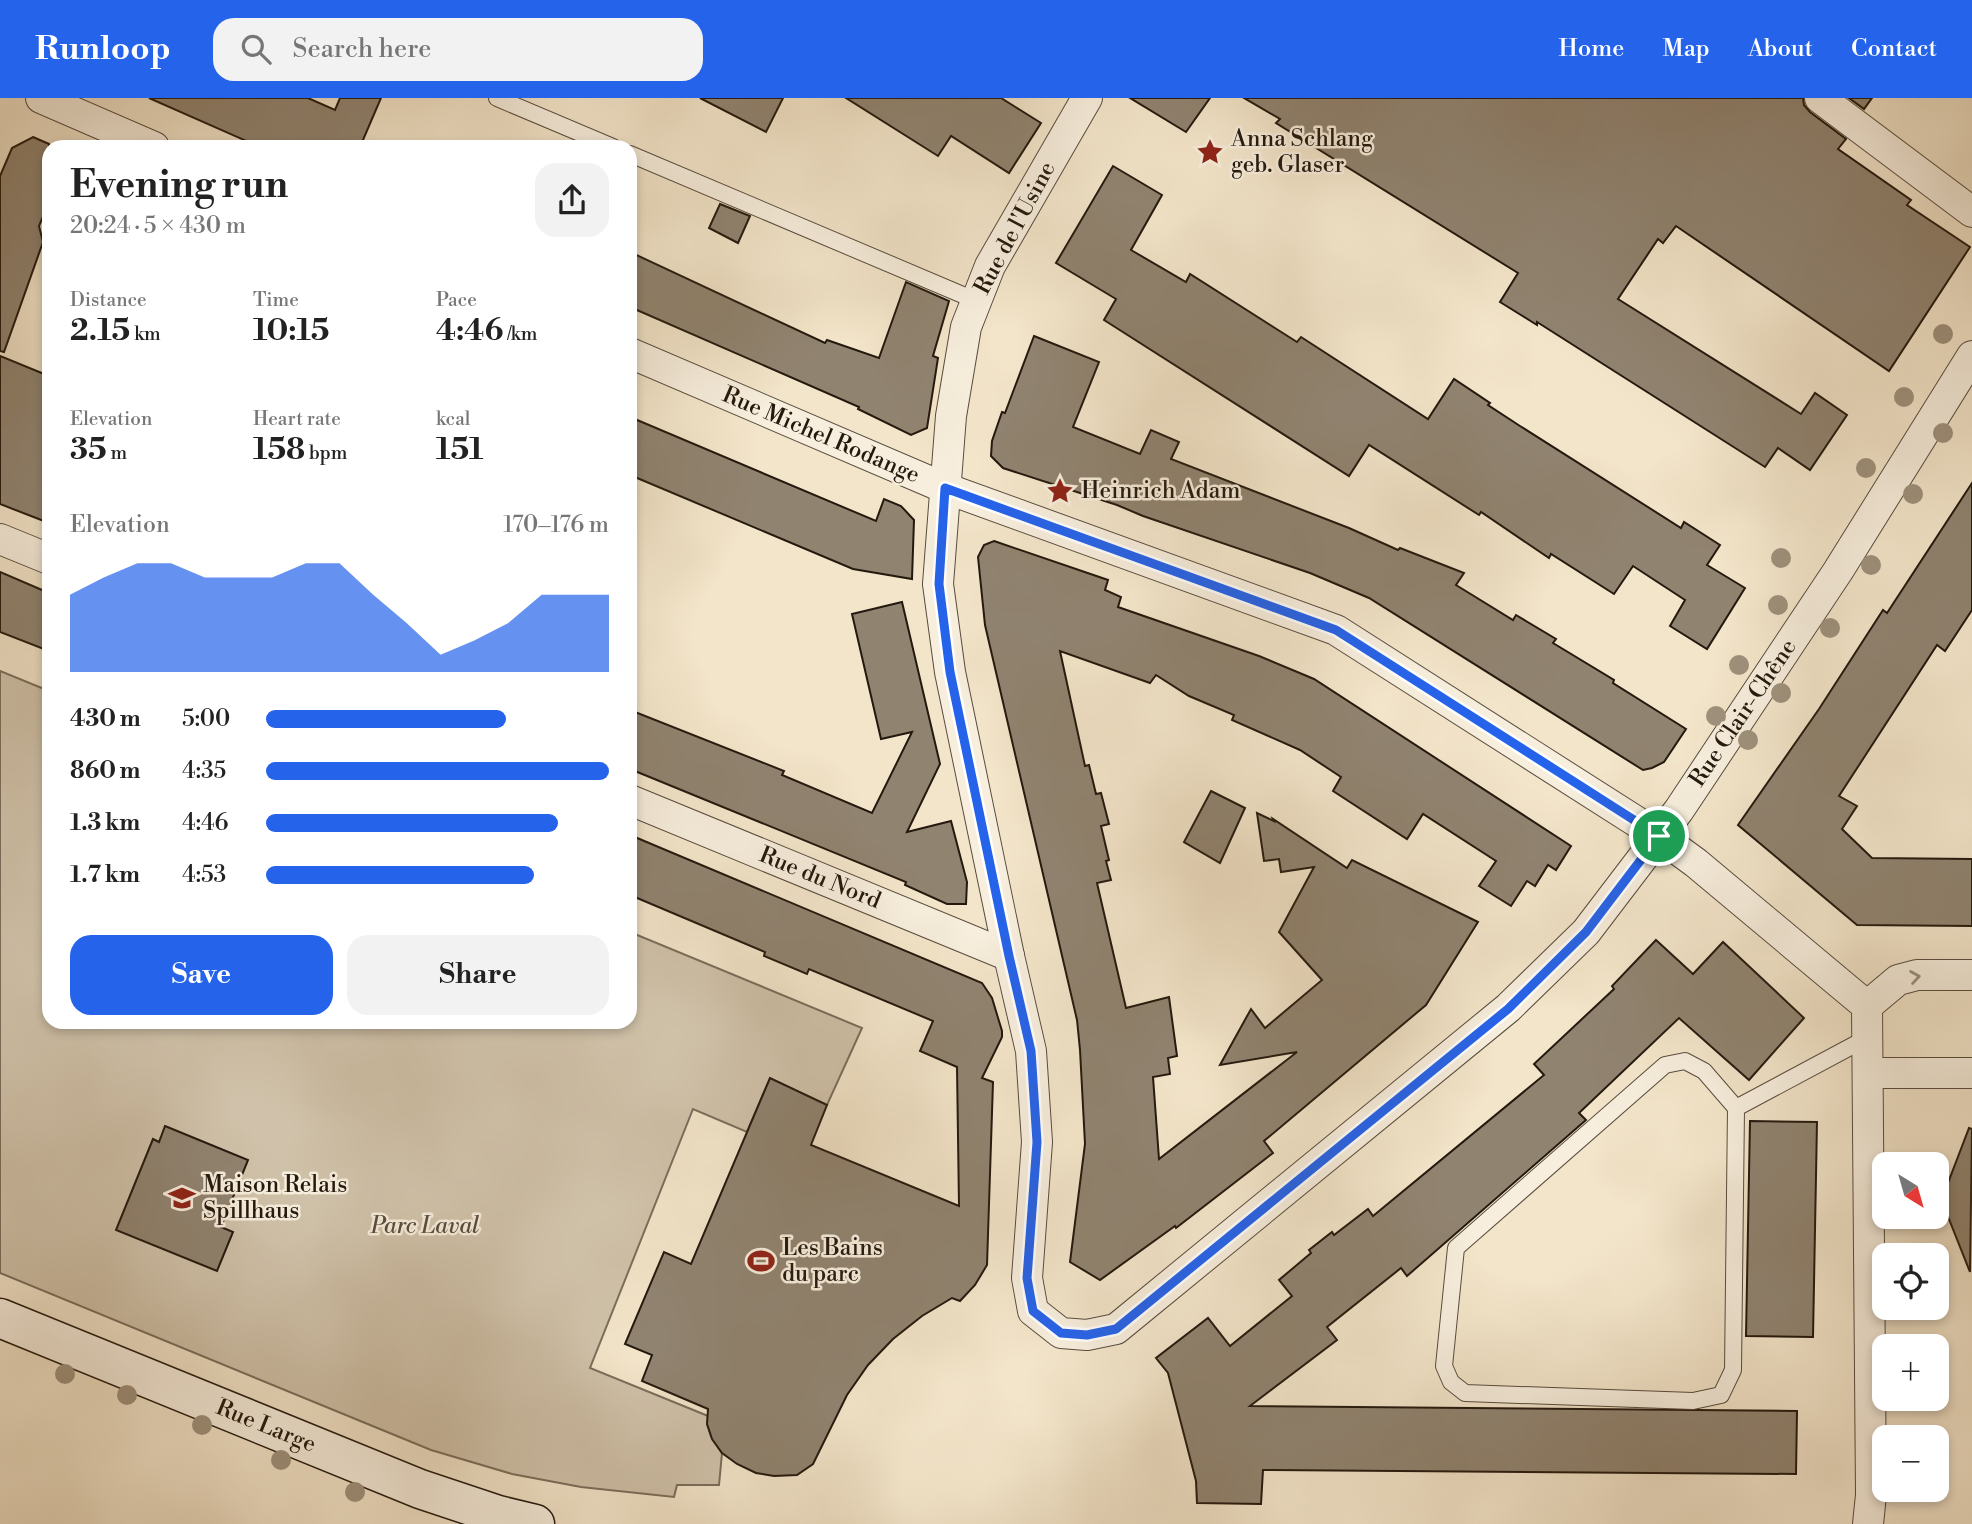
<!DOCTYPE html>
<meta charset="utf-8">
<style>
body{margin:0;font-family:"Libre Bodoni",serif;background:#f2f2f2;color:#222;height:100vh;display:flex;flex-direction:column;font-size:26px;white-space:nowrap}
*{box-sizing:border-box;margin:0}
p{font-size:23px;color:#767676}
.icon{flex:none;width:38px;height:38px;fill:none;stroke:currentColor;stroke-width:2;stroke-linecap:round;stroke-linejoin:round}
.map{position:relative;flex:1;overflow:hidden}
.drawer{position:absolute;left:42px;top:42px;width:595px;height:889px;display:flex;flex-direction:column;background:#fff;border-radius:21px;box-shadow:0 4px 10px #0003}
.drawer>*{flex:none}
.needle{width:46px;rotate:143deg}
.controls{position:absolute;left:1872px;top:1054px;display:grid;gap:14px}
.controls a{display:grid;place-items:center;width:77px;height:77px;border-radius:14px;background:#fff;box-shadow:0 4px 10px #0003;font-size:35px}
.pin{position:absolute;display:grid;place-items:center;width:60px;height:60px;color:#fff;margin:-30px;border:4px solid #fff;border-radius:50%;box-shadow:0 2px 7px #0007}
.round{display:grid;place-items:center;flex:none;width:74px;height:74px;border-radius:21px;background:#f2f2f2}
.head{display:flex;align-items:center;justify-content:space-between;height:119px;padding:0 28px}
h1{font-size:38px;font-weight:700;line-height:52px}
.figures{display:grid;grid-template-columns:repeat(3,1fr);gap:10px;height:119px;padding:7px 28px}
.figures div{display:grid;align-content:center}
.figures b{font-size:30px;font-weight:700}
.figures small{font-size:19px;font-weight:400}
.figures p{font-size:19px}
.chart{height:196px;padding:14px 28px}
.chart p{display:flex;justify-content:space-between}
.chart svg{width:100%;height:126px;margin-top:7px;fill:#2563eb;opacity:.7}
.button{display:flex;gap:14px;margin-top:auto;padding:14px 28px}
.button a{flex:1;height:80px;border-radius:21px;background:#2563eb;color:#fff;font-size:28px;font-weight:700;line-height:80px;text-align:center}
.button a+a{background:#f2f2f2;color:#222}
ul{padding:0 28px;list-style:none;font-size:23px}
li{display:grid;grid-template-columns:112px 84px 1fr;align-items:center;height:52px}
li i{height:18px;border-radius:9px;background:#2563eb}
header{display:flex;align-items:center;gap:42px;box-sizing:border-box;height:98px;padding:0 35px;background:#2563eb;color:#fff}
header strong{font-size:33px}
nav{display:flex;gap:38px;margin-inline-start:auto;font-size:24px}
.search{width:490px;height:63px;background:#f2f2f2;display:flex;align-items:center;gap:18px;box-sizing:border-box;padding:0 24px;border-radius:21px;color:#767676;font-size:26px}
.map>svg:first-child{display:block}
</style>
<header>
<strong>Runloop</strong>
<div class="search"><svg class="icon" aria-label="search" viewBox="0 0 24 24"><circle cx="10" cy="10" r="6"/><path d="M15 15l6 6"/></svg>Search here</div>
<nav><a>Home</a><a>Map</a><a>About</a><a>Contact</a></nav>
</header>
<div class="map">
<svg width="1972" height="1426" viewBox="0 0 1972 1426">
<rect width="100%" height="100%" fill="#f3e5ca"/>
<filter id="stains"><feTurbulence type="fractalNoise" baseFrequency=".00286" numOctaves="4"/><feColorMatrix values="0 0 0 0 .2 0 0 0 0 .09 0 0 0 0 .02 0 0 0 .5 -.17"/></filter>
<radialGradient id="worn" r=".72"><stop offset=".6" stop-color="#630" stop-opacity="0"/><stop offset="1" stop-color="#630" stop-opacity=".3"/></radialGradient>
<!-- green -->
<path fill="#d0c2aa" stroke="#7a6e5c" stroke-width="2" d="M 0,573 L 49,593 L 49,924 L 630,924 L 630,834 L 862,930 L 827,1007 L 770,980 L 747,1034 L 693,1011 L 590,1270 L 708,1318 C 706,1333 714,1343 722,1355 L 719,1387 L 677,1387 L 674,1399 L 581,1389 L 512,1376 L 431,1352 L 0,1175 Z"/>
<!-- building -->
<g fill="#908370" stroke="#24190e" stroke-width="2">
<path d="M 149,0 L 308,0 L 335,12 L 340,0 L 381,0 L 360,49 L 260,49 Z"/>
<path d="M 700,0 L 783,0 L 766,34 Z"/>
<path d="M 846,0 L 1001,0 L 1041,25 L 1009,75 L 951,38 L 938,58 Z"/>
<path d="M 1130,0 L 1210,0 L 1186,34 Z"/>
<path d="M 1244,0 L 1803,0 L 1804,7 L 1810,14 L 1846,41 L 1838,51 L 1911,102 L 1907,107 L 1970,149 L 1889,273 L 1676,128 L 1663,145 L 1658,141 L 1618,201 L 1801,316 L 1815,295 L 1847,317 L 1810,372 L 1778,350 L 1765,369 L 1537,224 L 1537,227 L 1500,204 L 1518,175 L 1276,25 L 1280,21 Z"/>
<path d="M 1849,0 L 1872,0 L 1864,11 Z"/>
<path d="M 33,39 L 49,46 L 49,104 L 39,128 L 43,144 L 4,254 L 0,253 L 0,78 L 12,50 Z"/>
<path d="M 1113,68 L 1162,97 L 1131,152 L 1186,184 L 1190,176 L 1297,244 L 1301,239 L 1428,321 L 1454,281 L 1490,305 L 1488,307 L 1520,328 L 1681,430 L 1684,424 L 1720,447 L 1707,467 L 1745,490 L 1707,551 L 1670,528 L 1685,502 L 1633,468 L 1614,496 L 1551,456 L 1549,460 L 1481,414 L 1479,417 L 1369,347 L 1349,378 L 1104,222 L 1116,201 L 1056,165 Z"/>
<path d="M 720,106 L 750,118 L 738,145 L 709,130 Z"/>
<path d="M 630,154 L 825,245 L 827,242 L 879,260 L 906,184 L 949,203 L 933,258 L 938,260 L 927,330 L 911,337 L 858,311 L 859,309 L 630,209 Z"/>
<path d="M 1034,238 L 1099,264 L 1073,329 L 1140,356 L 1151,332 L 1179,344 L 1171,361 L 1349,430 L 1398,452 L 1400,450 L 1464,475 L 1456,487 L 1513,522 L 1516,517 L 1556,541 L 1553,545 L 1614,582 L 1613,585 L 1686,631 L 1664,664 L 1652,670 L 1643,672 L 1369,500 L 1310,475 L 1143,418 L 1117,407 L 1003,370 L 991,358 L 992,343 L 1002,314 L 1005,315 Z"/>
<path d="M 0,258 L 49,278 L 49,425 L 0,406 Z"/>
<path d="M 630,319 L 876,423 L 884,401 L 901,408 L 914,422 L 912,481 L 853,471 L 630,377 Z"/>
<path d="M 1972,385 L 1972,512 L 1945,553 L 1937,547 L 1839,698 L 1857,708 L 1842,731 L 1872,760 L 1972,761 L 1972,828 L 1857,827 L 1738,727 L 1819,611 L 1883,512 L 1887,515 Z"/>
<path d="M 994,443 L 1108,482 L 1105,492 L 1121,499 L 1118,509 L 1259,558 L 1314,581 L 1571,748 L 1556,772 L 1548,767 L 1535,788 L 1527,783 L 1511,808 L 1479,788 L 1496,763 L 1423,716 L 1407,741 L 1333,693 L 1341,679 L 1300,652 L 1232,622 L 1234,617 L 1189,598 L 1156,577 L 1150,585 L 1060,553 L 1085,668 L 1089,667 L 1096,696 L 1101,695 L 1109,726 L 1101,728 L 1109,762 L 1106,763 L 1111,782 L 1097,785 L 1126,910 L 1169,899 L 1177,958 L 1168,960 L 1170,976 L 1153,979 L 1159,1061 L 1297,954 L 1220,967 L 1251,911 L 1265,930 L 1322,882 L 1279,834 L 1314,769 L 1281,774 L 1279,761 L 1264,763 L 1257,715 L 1274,723 L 1273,721 L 1347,770 L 1352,762 L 1478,824 L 1426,907 L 1264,1043 L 1273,1055 L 1176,1130 L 1175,1128 L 1100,1182 L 1070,1164 L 1085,1046 L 1080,952 L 1077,922 L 985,527 L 978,459 L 984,447 Z"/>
<path d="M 0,474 L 49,495 L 49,553 L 0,534 Z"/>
<path d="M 902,504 L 940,666 L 907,734 L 951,723 L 967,784 L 966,806 L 947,806 L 905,787 L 906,784 L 630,671 L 630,612 L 784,673 L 782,677 L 872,715 L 912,634 L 881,641 L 852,516 Z"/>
<path d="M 1211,693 L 1245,710 L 1220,765 L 1184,744 Z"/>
<path d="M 630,737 L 982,885 L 992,900 L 1002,933 L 1002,939 L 982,980 L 993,984 L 987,1167 L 975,1187 L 960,1203 L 952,1200 L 922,1218 L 893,1241 L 868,1267 L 847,1297 L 813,1366 L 797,1377 L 774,1378 L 756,1375 L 737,1366 L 722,1355 L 712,1341 L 707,1326 L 708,1311 L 642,1283 L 652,1257 L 625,1246 L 664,1154 L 691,1166 L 770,980 L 827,1007 L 811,1047 L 959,1108 L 957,969 L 920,953 L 933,923 L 809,871 L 807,876 L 764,858 L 765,854 L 630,797 Z"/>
<path d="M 1656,842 L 1693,876 L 1723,844 L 1804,920 L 1749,982 L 1679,920 L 1579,1015 L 1586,1022 L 1407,1178 L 1401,1170 L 1327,1229 L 1337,1242 L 1250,1308 L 1797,1313 L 1796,1376 L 1263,1372 L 1261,1406 L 1197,1405 L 1196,1383 L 1168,1275 L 1156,1260 L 1208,1220 L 1230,1248 L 1292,1198 L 1279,1182 L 1311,1155 L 1309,1152 L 1332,1134 L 1334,1137 L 1368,1111 L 1373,1118 L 1544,977 L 1534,966 L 1614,891 L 1612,888 Z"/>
<path d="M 1750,1023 L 1817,1024 L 1813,1239 L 1746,1238 Z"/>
<path d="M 165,1028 L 248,1062 L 221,1129 L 233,1134 L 217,1173 L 116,1132 L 153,1041 L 159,1044 Z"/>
<path d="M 1969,1030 L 1972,1031 L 1970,1174 L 1943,1106 L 1943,1098 Z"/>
</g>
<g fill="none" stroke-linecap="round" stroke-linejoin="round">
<defs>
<g id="lane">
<path d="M 497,0 L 613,49"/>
<path d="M 630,56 L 977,203"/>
<path d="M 1685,963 L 1704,973 L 1736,1010 L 1733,1272 L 1721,1297 L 1693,1303 L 1465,1295 L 1451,1284 L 1444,1268 L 1456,1150 L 1665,967 Z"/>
<path d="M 1736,1010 L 1867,940"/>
</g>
<g id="street">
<path d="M 41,0 L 154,49"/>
<path d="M 1087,0 L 990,168 L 966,229 L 951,318 L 938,486 L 950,574 L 1009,858 L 1031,953 L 1037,1044 L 1027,1180 L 1033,1213 L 1061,1235 L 1087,1237 L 1116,1231 L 1508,910 L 1586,834 L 1679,712 L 1838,473 L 1972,258"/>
<path d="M 1820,0 L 1972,114"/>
<path d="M 630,255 L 945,390 L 1336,532 L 1659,738 L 1696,765 L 1867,908 L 1871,1397 L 1868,1426"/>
<path d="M 0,441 L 49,461"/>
<path d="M 630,702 L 1009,858"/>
<path d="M 1867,908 L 1898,882 L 1917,877 L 1972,877"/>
<path d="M 1868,975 L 1972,975"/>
</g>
<path id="secondary" d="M 0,1220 L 420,1391 L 498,1417 L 535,1426"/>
</defs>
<!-- lane casing -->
<use href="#lane" stroke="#584c3d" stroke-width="18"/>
<!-- street casing -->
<use href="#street" stroke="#584c3d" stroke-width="32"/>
<!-- secondary casing -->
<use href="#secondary" stroke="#24190e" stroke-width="41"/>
<!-- lane -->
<use href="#lane" stroke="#f7eedd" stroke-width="16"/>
<!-- street -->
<use href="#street" stroke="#f7eedd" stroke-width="30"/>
<!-- secondary -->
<use href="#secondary" stroke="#f7eedd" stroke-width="38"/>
</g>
<!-- trees -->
<g fill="#9e917c">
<circle cx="1943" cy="236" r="10"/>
<circle cx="1904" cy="299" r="10"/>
<circle cx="1943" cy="335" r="10"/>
<circle cx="1866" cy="370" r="10"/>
<circle cx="1913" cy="396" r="10"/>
<circle cx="1781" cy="460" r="10"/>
<circle cx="1871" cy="467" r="10"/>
<circle cx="1778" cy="507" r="10"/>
<circle cx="1830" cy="530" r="10"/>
<circle cx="1739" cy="567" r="10"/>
<circle cx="1781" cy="595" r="10"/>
<circle cx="1716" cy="618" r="10"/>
<circle cx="1748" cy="642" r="10"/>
<circle cx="65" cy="1276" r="10"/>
<circle cx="127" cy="1297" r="10"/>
<circle cx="202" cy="1327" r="10"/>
<circle cx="281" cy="1362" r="10"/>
<circle cx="355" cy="1394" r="10"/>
</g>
<!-- one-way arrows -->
<defs><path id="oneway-chevron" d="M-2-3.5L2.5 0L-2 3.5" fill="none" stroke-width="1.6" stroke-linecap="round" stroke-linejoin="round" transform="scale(1.75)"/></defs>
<use stroke="#988e80" href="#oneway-chevron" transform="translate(1915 879) rotate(-9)"/>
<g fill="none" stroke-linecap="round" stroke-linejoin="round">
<defs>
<path id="route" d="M 945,390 L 1336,532 L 1659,738 L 1586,834 L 1508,911 L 1116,1231 L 1087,1237 L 1061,1235 L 1033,1213 L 1027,1180 L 1037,1044 L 1031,953 L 1009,858 L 950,574 L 939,486 Z"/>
</defs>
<!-- route casing -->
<use href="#route" stroke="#fff" stroke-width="14"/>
<!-- route -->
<use href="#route" stroke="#2563eb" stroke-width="9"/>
</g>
<!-- icons -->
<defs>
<symbol id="sight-bare" viewBox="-9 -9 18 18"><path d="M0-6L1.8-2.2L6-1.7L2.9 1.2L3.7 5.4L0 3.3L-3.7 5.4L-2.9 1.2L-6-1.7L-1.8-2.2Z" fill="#8f2418" stroke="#f7eedd" stroke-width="2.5" paint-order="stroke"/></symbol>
<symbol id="school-bare" viewBox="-9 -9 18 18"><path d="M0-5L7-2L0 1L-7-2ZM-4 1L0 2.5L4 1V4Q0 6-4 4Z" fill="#8f2418" stroke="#f7eedd" stroke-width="2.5" paint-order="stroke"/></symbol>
<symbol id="stadium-bare" viewBox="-9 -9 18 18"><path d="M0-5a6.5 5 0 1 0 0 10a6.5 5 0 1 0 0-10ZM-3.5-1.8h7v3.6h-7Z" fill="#8f2418" stroke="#f7eedd" stroke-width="2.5" paint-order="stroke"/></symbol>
</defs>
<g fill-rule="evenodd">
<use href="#sight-bare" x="1191" y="35" width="38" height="38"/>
<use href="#sight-bare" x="1041" y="374" width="38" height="38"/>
<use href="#school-bare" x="163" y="1081" width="38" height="38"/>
<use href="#stadium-bare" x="742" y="1144" width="38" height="38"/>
</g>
<g text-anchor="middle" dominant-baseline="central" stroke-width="5" stroke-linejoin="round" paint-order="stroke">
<!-- poi labels -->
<g font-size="23" fill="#24190e" stroke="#f7eedd" text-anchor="start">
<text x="1231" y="41">Anna Schlang<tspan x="1231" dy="26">geb. Glaser</tspan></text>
<text x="1081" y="393">Heinrich Adam</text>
<text x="203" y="1087">Maison Relais<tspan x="203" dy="26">Spillhaus</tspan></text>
<text x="782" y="1150">Les Bains<tspan x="782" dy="26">du parc</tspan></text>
</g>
<!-- street labels -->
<g font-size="23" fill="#24190e" stroke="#f7eedd">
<text transform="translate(1015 130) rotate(-62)">Rue de l'Usine</text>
<text transform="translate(821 337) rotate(23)">Rue Michel Rodange</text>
<text transform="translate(1743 615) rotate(-56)">Rue Clair-Chêne</text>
<text transform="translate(820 780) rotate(22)">Rue du Nord</text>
<text transform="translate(266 1328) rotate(22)">Rue Large</text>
</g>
<!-- park labels -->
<g font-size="23" font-style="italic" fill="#584c3d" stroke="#f7eedd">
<text x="425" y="1128">Parc Laval</text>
</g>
</g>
<rect width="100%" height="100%" filter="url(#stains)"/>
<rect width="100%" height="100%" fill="url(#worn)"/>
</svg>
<div class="controls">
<a><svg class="needle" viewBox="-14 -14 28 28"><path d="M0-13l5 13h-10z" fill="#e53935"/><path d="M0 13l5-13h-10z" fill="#767676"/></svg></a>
<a><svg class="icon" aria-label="locate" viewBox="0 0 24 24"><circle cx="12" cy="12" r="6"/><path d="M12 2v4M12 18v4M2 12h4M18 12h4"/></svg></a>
<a>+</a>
<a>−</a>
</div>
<div class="pin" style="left:1659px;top:738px;background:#1e9e55"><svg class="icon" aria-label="arrive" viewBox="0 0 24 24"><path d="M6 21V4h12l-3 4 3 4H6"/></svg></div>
<section class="drawer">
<div class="head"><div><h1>Evening run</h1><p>20:24 · 5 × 430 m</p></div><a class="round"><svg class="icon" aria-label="share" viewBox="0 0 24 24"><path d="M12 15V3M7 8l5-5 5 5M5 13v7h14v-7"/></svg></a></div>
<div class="figures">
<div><p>Distance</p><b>2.15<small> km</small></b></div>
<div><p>Time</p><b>10:15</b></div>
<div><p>Pace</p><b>4:46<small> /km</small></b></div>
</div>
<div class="figures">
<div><p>Elevation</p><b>35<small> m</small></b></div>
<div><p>Heart rate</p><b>158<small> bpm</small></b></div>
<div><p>kcal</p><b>151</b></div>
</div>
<div class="chart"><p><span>Elevation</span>170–176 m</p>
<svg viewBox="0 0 160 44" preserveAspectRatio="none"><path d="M0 44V17L10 11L20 6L30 6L40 11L50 11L60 11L70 6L80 6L90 17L100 27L110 38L120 33L130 27L140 17L150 17L160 17V44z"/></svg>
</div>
<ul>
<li><b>430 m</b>5:00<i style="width:70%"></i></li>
<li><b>860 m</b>4:35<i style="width:100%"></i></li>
<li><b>1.3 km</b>4:46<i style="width:85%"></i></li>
<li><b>1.7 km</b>4:53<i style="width:78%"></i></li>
</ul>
<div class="button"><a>Save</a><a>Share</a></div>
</section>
</div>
